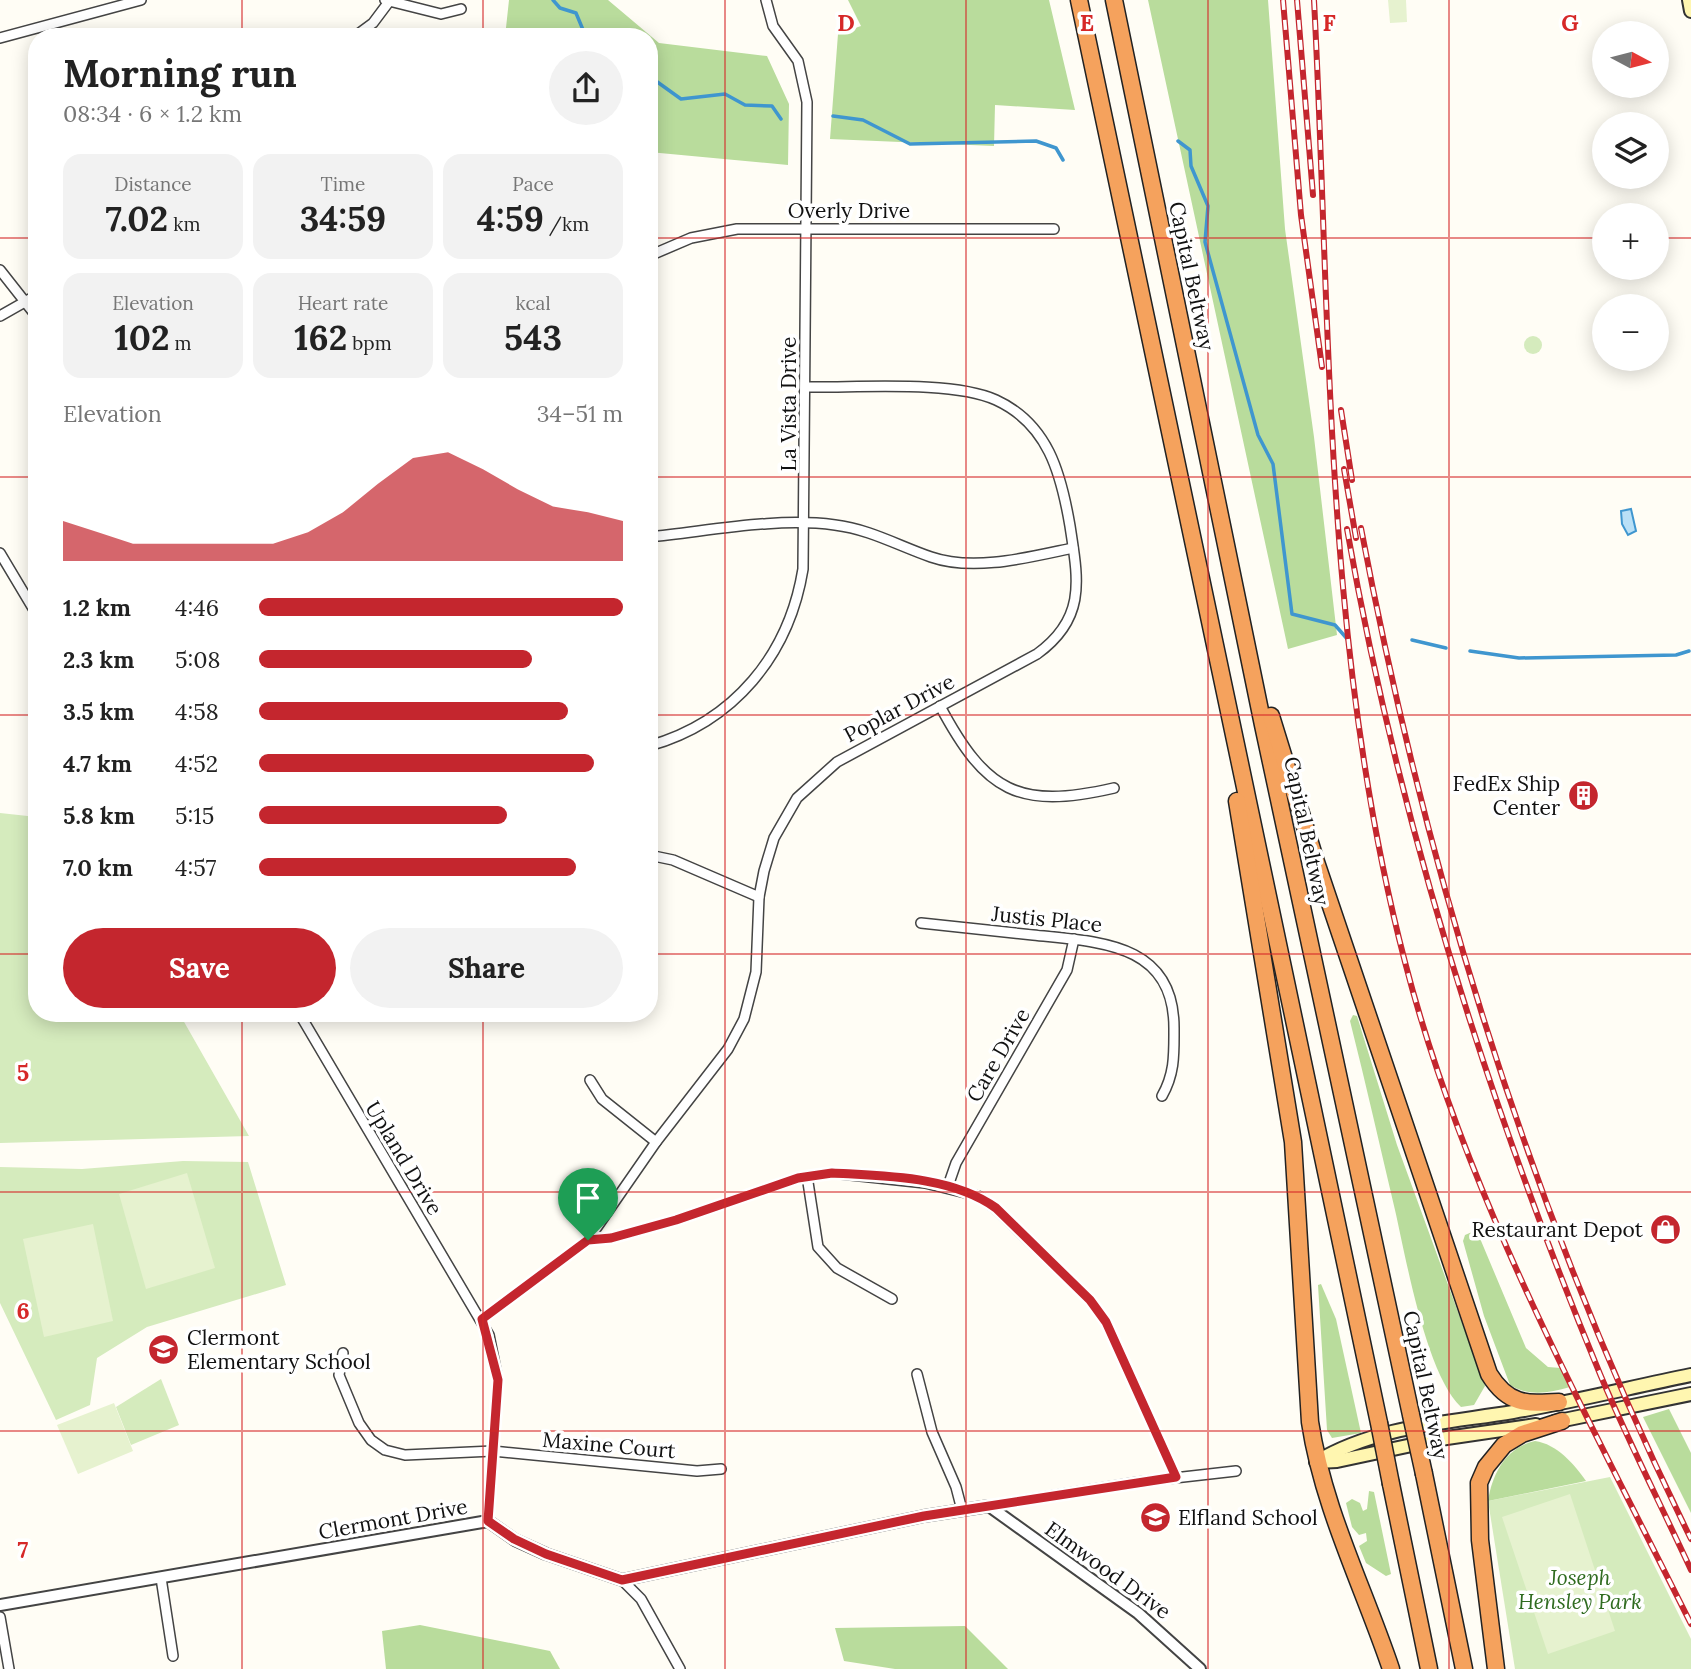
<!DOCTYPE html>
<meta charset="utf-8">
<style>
body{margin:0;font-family:Lora,serif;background:#f2f2f2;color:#222;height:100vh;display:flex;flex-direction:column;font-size:26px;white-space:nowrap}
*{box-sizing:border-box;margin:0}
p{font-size:23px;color:#767676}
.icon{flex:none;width:38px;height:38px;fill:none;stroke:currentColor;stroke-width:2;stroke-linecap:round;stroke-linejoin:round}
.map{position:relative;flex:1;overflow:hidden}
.sheet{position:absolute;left:28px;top:28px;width:630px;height:994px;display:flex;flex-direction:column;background:#fff;border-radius:28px;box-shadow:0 4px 18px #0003}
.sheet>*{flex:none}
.needle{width:46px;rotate:97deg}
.controls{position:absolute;left:1592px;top:21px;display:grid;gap:14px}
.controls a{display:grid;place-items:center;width:77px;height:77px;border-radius:50%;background:#fff;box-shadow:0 4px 18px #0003;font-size:35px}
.pin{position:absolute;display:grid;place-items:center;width:60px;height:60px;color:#fff;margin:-72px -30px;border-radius:50% 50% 50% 0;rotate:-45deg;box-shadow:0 0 7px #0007}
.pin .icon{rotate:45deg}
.round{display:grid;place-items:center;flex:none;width:74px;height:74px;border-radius:37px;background:#f2f2f2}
.headline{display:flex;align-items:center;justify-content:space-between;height:119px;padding:0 35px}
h1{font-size:38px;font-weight:700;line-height:52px}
.stats{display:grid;grid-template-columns:repeat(3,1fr);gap:10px;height:119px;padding:7px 35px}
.stats div{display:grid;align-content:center;border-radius:18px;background:#f2f2f2;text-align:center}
.stats b{font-size:35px;font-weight:700}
.stats small{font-size:19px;font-weight:400}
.stats p{font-size:19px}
.chart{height:196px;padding:14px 35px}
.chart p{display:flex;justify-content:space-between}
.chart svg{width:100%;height:126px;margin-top:7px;fill:#c4262e;opacity:.7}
.action{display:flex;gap:14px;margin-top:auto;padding:14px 35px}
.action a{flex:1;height:80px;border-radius:42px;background:#c4262e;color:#fff;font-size:28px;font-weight:700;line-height:80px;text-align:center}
.action a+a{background:#f2f2f2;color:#222}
ul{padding:0 35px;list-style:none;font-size:23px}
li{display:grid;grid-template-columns:112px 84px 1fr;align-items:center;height:52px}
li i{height:18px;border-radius:9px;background:#c4262e}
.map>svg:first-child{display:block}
</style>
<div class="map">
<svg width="1691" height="1669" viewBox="0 0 1691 1669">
<rect width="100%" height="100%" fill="#fffdf5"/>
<!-- green -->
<g fill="#d5ebbd">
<circle cx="1533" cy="345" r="9"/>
<path d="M 0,813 L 37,817 L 37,1013 L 179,1013 L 249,1136 L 0,1143 Z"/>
<path d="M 183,1161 L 248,1162 L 286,1285 L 147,1327 L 97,1358 L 90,1405 L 56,1420 L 0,1303 L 0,1167 L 82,1169 Z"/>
<path d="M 161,1379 L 179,1425 L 131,1445 L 116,1407 Z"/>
<path d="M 1610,1477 L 1691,1639 L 1691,1669 L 1515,1669 L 1488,1501 Z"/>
</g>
<!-- forest -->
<g fill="#b9dc9c">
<path d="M 509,0 L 608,0 L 659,43 L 767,56 L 789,104 L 788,165 L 649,152 L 649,37 L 505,37 Z"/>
<path d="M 848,0 L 1049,0 L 1075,110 L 995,105 L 994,146 L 830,139 L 838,34 L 861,26 Z"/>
<path d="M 1148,0 L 1268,0 L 1285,229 L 1314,437 L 1337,635 L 1288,649 Z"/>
<path d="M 1353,1015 L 1357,1016 L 1397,1145 L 1485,1386 L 1474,1405 L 1461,1407 C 1426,1374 1406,1258 1395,1210 C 1380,1147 1366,1084 1350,1021 Z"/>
<path d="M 1472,1232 L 1479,1236 L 1526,1348 L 1548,1367 L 1561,1368 L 1570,1387 C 1549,1393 1529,1397 1510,1385 L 1484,1316 L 1463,1241 L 1465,1235 Z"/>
<path d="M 1321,1284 L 1336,1319 L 1361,1433 L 1332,1438 L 1327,1430 L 1318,1285 Z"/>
<path d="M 1669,1409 L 1691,1453 L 1691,1513 L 1643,1417 Z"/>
<path d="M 1535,1441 C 1557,1444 1574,1464 1586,1481 L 1488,1501 C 1492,1474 1506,1447 1535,1441 Z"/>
<path d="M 1369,1491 L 1374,1492 L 1391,1574 L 1386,1576 L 1366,1563 L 1359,1546 L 1367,1541 L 1366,1533 L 1359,1535 L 1352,1527 L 1346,1503 L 1352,1499 L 1360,1503 L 1363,1511 L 1367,1509 Z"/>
<path d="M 420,1625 L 550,1651 L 560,1669 L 386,1669 L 382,1631 Z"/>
<path d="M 965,1626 L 1008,1669 L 895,1669 L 844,1661 L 835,1628 Z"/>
</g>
<!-- pitch -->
<g fill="#e6f2cf">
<path d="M 1388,0 L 1406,0 L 1407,22 L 1390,23 Z"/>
<path d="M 187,1173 L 215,1268 L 146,1289 L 119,1194 Z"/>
<path d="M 93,1224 L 113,1321 L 44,1337 L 23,1239 Z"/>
<path d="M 114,1403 L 133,1451 L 78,1474 L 57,1425 Z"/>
<path d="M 1570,1494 L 1615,1631 L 1548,1654 L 1502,1517 Z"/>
</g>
<!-- water -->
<path fill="#b9e0f7" stroke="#3f96cf" stroke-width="2" d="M 1631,509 L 1636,531 L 1628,535 L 1622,524 L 1621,511 Z"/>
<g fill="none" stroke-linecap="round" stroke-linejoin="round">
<!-- stream -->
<g stroke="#3f96cf" stroke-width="3.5">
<path d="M 553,0 L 560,8 L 576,13 L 586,37"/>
<path d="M 649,76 L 681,99 L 725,94 L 745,105 L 772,106 L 781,119"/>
<path d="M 833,116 L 863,120 L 910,144 L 1036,141 L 1056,148 L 1063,160"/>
<path d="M 1178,141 L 1190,150 L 1191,166 L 1208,206 L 1205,242 L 1258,435 L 1273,464 L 1292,614 L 1335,625 L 1349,641"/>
<path d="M 1412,640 L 1446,648"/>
<path d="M 1470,651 L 1519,658 L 1676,655 L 1689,651"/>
</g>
<defs>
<g id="minor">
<path d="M 385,0 L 441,14 L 461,9"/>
<path d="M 354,37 L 373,23 L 388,3"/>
<path d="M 0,38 L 141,0"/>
<path d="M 649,256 L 691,238 L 737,229 L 1054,229"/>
<path d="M 0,270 L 37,317"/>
<path d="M 0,316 L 37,295"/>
<path d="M 649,537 C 710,531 775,517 835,525 C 869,529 899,546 931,557 C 974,572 1030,557 1073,548"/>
<path d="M 0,553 L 37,615"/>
<path d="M 940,706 C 986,792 1018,810 1114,788"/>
<path d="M 649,746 C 734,722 789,655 803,569 L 807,102 L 798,61 L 773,26 L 766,0"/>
<path d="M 649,855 L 673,860 L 759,897"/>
<path d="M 921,923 C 959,927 996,931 1033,935 C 1098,942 1174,942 1174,1028 C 1174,1054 1175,1073 1162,1096"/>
<path d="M 299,1013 L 489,1335 L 498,1380 L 488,1521"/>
<path d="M 590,1080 L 602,1099 L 656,1142"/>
<path d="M 807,1176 L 818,1247 L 837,1268 L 892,1299"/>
<path d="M 948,1186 L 956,1163 L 1067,970 L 1074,939"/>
<path d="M 588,1240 L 656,1142 L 728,1049 L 744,1019 L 756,972 L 759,897 L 764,871 L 774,838 L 797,798 L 837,762 L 1037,654 C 1087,618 1078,579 1070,526 C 1061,473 1048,424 996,400 C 952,380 856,388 806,387"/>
<path d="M 482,1319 L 588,1240 L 611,1238 L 676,1220 L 798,1178 L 832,1173 L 925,1183 L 978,1196 L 995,1208 L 1090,1300 L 1106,1322 L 1176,1477"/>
<path d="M 343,1353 L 339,1375 L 359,1423 L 371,1440 L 385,1450 L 405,1455 L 493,1451 L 697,1471 L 721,1469"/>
<path d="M 917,1374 L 932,1432 L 956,1487 L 962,1510"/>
<path d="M 989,1506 L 1139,1482 L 1236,1471"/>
<path d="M 161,1578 L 173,1656"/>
<path d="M 622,1580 L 641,1599 L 680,1669"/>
<path d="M 0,1617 L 9,1669"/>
</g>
<path id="tertiary" d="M 0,1605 L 488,1521 L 515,1540 L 546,1554 L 622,1580 L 924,1516 L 989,1506 L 1138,1613 L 1200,1669"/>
<g id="secondary">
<path d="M 1689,0 L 1691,11"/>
<path d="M 1554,1422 L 1691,1394"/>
<path d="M 1316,1462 C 1376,1426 1446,1423 1513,1412 C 1572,1402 1632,1387 1691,1375"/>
<path d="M 1317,1462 L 1337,1461 L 1440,1439 L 1536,1425"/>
</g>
<g id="motorway">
<path d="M 1079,0 L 1379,1423"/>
<path d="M 1114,0 L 1263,725 L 1411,1415"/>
<path d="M 1271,716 L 1316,862 L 1489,1374 C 1508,1405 1526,1404 1559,1402"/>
<path d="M 1237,801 L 1293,1142 L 1310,1422 C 1323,1508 1363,1586 1391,1669"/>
<path d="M 1424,1474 L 1464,1669"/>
<path d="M 1391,1484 L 1429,1669"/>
<path d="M 1496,1669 L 1480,1540 L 1479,1483 L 1486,1467 L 1504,1445 L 1522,1434 L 1562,1421"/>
</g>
</defs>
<!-- minor casing -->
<use href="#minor" stroke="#444" stroke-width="12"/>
<!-- tertiary casing -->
<use href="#tertiary" stroke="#444" stroke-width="14"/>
<!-- secondary casing -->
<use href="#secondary" stroke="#333" stroke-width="16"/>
<!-- motorway casing -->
<use href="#motorway" stroke="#222" stroke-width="19"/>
<!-- minor -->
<use href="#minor" stroke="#fff" stroke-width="9"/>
<!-- tertiary -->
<use href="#tertiary" stroke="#fff" stroke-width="10"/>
<!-- secondary -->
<use href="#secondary" stroke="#fff6b0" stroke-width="12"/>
<!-- motorway -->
<use href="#motorway" stroke="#f5a25d" stroke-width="16"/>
<defs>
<g id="rail">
<path d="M 1283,0 L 1301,215 L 1322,367"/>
<path d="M 1297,0 L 1313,195"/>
<path d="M 1314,0 C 1331,321 1323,649 1405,962 C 1465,1195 1584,1409 1691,1624"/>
<path d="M 1341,410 L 1352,480"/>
<path d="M 1344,469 L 1356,538"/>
<path d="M 1361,528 C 1427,877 1534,1220 1691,1539"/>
<path d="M 1347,529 C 1398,819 1488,1103 1600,1374 C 1628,1441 1661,1505 1691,1570"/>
</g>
</defs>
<!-- rail casing -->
<use href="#rail" stroke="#c4262e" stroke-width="6"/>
<!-- rail -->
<use href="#rail" stroke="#fff" stroke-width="3.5" stroke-dasharray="10" stroke-linecap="butt"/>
<defs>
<g id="motorway-bridge">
<path d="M 1411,1415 L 1424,1474"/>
<path d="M 1379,1423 L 1391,1484"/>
</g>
</defs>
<!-- motorway-bridge casing -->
<use href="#motorway-bridge" stroke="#222" stroke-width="19" stroke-linecap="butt"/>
<!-- motorway-bridge -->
<use href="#motorway-bridge" stroke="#f5a25d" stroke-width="16"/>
</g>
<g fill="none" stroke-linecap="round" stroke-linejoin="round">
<defs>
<path id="route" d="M 832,1173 C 884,1176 952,1176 996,1208 L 1090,1300 L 1106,1322 L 1176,1477 L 924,1516 L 622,1580 L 546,1554 L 514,1539 L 488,1521 L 498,1380 L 482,1319 L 588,1240 L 611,1238 L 676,1220 L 798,1178 Z"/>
</defs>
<!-- route casing -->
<use href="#route" stroke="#fff" stroke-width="14"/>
<!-- route -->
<use href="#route" stroke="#c4262e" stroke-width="9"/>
</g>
<!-- grid -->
<path fill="none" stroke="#d62828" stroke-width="2" stroke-opacity="0.55" d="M 242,0 L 242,37M 483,0 L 483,37M 725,0 L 725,1669M 966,0 L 966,1669M 1208,0 L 1208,1669M 1449,0 L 1449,1669M 0,238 L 37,238M 649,238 L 1605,238M 1657,238 L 1691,238M 0,477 L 37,477M 649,477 L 1691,477M 0,715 L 37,715M 649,715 L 1691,715M 0,954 L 37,954M 649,954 L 1691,954M 242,1013 L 242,1669M 483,1013 L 483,1669M 0,1192 L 1691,1192M 0,1431 L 1691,1431"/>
<!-- icons -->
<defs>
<symbol id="building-disc" viewBox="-11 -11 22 22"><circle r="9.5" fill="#c4262e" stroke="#fff"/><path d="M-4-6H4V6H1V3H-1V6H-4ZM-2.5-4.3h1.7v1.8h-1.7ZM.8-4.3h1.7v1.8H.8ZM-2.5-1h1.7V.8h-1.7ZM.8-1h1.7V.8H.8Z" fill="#fff"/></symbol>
<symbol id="shop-disc" viewBox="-11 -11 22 22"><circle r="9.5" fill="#c4262e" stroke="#fff"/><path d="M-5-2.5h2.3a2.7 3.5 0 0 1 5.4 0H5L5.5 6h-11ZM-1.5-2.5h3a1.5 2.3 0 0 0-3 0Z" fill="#fff"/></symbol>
<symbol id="school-disc" viewBox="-11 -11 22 22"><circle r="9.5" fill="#c4262e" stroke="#fff"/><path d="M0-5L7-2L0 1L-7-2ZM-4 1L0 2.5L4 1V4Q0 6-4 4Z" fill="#fff"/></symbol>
</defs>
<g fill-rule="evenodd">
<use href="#building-disc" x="1566" y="778" width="35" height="35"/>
<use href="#shop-disc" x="1648" y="1212" width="35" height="35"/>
<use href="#school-disc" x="146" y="1332" width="35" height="35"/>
<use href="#school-disc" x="1138" y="1500" width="35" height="35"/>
</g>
<g text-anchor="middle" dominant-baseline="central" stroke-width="7" stroke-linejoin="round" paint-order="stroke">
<!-- street labels -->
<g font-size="21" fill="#111" stroke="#fff">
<text x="849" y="210">Overly Drive</text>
<text transform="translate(1192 276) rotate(78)">Capital Beltway</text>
<text transform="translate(788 404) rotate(-90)">La Vista Drive</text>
<text transform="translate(899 708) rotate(-28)">Poplar Drive</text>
<text transform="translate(1307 831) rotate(78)">Capital Beltway</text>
<text transform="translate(1047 919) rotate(6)">Justis Place</text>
<text transform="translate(998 1055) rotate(-60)">Care Drive</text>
<text transform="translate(404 1158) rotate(59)">Upland Drive</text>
<text transform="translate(1426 1385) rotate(78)">Capital Beltway</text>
<text transform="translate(609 1445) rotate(5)">Maxine Court</text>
<text transform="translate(393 1519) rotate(-10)">Clermont Drive</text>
<text transform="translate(1108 1570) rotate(36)">Elmwood Drive</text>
</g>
<!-- poi labels -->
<g font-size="21" fill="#111" stroke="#fff" text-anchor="end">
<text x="1560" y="783">FedEx Ship<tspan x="1560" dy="24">Center</tspan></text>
<text x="1643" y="1229">Restaurant Depot</text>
<text x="187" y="1337" text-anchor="start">Clermont<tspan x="187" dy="24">Elementary School</tspan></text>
<text x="1178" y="1517" text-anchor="start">Elfland School</text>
</g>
<!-- park labels -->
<g font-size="21" font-style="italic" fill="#2f6b1f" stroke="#fff">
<text x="1580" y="1577">Joseph<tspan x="1580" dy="24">Hensley Park</tspan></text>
</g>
</g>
<g font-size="23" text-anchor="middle" font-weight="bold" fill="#d62828" stroke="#fff" stroke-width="7" stroke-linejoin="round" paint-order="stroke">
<text x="846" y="31">D</text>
<text x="1087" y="31">E</text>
<text x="1329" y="31">F</text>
<text x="1570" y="31">G</text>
<text x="23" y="1081">5</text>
<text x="23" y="1319">6</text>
<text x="23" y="1558">7</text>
</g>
</svg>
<div class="controls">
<a><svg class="needle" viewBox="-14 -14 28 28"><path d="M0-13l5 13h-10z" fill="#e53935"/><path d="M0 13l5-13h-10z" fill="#767676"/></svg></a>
<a><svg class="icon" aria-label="layers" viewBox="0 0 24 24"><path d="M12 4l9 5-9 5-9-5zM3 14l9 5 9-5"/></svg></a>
<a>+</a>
<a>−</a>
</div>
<div class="pin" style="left:588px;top:1240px;background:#1e9e55"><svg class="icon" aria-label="arrive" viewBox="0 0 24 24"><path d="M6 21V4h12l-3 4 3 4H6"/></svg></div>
<section class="sheet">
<div class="headline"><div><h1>Morning run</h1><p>08:34 · 6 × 1.2 km</p></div><a class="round"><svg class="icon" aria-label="share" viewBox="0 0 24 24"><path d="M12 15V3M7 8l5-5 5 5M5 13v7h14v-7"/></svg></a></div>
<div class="stats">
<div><p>Distance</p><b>7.02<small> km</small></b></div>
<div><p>Time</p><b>34:59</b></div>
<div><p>Pace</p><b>4:59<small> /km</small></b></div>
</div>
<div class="stats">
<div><p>Elevation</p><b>102<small> m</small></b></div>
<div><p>Heart rate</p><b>162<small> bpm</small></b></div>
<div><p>kcal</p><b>543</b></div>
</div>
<div class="chart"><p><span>Elevation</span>34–51 m</p>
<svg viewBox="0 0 160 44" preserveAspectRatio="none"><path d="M0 44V30L10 34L20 38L30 38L40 38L50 38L60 38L70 34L80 27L90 17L100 8L110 6L120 12L130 19L140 25L150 27L160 30V44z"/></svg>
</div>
<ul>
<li><b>1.2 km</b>4:46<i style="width:100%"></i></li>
<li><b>2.3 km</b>5:08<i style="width:75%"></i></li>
<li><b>3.5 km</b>4:58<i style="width:85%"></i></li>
<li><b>4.7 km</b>4:52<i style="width:92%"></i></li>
<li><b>5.8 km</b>5:15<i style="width:68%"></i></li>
<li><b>7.0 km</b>4:57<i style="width:87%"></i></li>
</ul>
<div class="action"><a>Save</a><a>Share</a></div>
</section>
</div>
